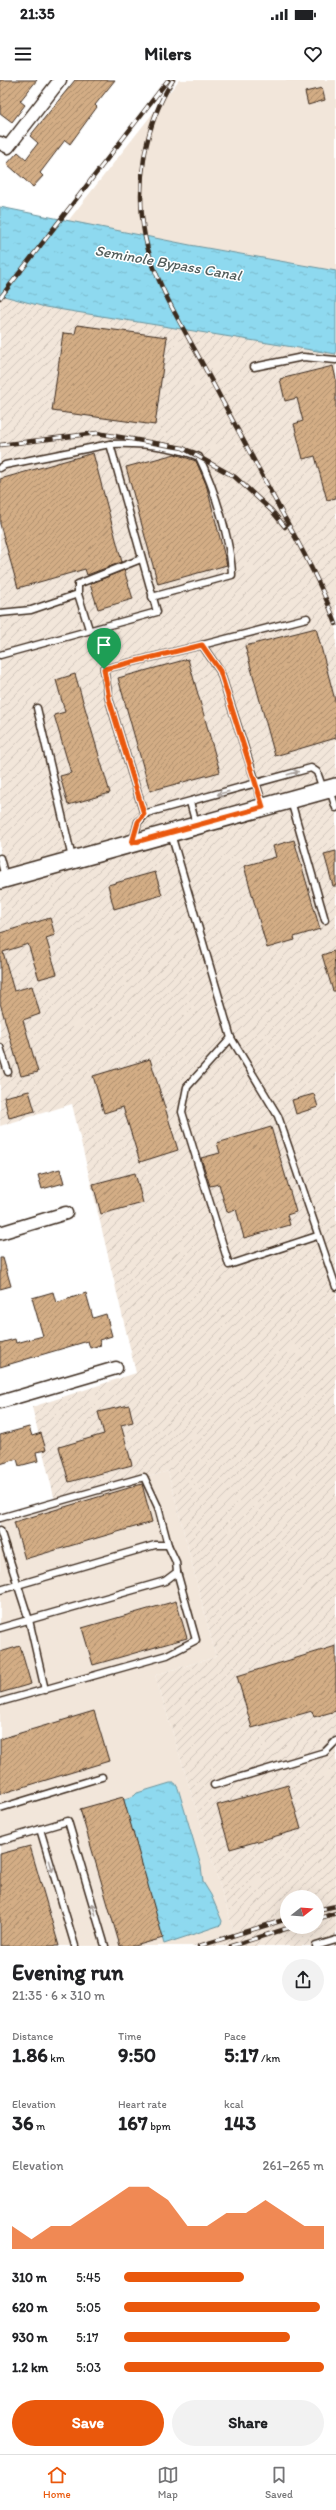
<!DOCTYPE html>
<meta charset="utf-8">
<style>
body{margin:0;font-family:Itim,sans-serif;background:#f2f2f2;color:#202124;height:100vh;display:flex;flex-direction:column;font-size:15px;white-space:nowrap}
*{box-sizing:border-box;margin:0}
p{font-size:13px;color:#757577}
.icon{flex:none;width:22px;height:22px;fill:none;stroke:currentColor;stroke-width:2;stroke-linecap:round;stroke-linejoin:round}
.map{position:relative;height:1866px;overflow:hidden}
.sheet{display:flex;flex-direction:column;background:#fff;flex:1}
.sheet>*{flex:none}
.needle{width:26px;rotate:73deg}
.tools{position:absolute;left:280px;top:1810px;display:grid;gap:8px}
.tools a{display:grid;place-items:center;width:44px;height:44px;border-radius:50%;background:#fff;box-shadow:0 4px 16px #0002;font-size:20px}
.pin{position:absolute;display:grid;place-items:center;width:34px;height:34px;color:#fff;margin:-41px -17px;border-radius:50% 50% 50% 0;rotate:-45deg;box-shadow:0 0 4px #0007}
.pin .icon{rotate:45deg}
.round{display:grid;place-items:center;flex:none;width:42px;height:42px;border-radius:21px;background:#f2f2f2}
.overview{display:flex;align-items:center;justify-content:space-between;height:68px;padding:0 12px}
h1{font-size:22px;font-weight:700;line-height:30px}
.metrics{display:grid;grid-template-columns:repeat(3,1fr);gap:6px;height:68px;padding:4px 12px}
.metrics div{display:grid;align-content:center}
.metrics b{font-size:20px;font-weight:700}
.metrics small{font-size:11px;font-weight:400}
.metrics p{font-size:11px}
.chart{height:112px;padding:8px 12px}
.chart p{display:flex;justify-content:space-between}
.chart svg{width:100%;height:72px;margin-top:4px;fill:#ea580c;opacity:.7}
.action{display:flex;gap:8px;margin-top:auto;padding:8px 12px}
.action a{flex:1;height:46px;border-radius:24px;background:#ea580c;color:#fff;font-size:16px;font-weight:700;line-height:46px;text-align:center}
.action a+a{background:#f2f2f2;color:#202124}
ul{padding:0 12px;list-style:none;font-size:13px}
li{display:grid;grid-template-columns:64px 48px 1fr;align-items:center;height:30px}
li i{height:10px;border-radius:5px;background:#ea580c}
.status{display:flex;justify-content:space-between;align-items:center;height:28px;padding:0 20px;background:#fff;direction:ltr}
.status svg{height:11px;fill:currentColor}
header{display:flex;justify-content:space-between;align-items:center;height:52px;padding:0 12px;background:#fff;font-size:18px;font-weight:700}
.menu{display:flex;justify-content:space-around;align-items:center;height:56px;border-top:1px solid #e0e0e0;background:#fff;font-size:11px;color:#757577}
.menu a{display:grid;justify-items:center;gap:2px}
.menu .selected{color:#ea580c}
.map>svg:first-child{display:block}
</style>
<div class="status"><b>21:35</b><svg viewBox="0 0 49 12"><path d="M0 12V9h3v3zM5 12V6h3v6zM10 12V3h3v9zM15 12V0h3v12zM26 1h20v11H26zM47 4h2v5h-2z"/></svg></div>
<header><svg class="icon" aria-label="menu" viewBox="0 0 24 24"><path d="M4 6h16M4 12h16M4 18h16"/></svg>Milers<svg class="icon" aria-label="heart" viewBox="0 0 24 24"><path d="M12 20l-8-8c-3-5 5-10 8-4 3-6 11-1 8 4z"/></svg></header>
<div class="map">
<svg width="336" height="1866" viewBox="0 0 336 1866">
<defs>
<pattern id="industrial-furrows" width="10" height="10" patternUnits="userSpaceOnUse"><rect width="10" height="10" fill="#f2e6da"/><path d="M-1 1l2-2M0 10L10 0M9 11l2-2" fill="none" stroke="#d0c5bb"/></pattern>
<pattern id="water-ripples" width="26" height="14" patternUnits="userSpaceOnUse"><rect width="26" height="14" fill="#8ed9ef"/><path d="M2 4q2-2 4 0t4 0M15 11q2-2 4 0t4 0" fill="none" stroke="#7bbacc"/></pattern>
<pattern id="building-hatch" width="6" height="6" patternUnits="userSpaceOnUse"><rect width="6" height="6" fill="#d3ad85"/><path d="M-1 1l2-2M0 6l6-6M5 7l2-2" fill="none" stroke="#ac8d6c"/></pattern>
</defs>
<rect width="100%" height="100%" fill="#fff"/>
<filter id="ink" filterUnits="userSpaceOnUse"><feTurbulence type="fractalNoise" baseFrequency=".025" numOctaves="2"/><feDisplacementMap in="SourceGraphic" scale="8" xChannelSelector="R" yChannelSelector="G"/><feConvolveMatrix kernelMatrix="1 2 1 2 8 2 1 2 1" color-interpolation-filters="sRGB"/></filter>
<g filter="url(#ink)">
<!-- built -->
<g fill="#f2e6da" fill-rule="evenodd">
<path d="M 179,0 L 336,0 L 336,191 L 190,165 L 68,141 Z"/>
<path d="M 168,1391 L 216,1577 L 155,1595 L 234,1852 L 191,1866 L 0,1866 L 0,1442 ZM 170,1703 L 175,1704 L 178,1708 L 201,1786 L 203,1802 L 211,1815 L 222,1841 L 221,1845 L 164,1864 L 124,1719 L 134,1716 L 137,1713 Z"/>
</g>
<!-- industrial -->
<g fill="url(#industrial-furrows)" fill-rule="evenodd">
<path d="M 2,216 L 45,227 L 336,274 L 336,700 L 0,793 L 0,218 Z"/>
<path d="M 336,714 L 336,1866 L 191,1866 L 234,1852 L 155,1595 L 216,1577 L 168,1391 L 56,1425 L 32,1327 L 136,1293 L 72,1024 L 0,1046 L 0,807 ZM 287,1817 L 317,1817 L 317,1847 L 287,1847 Z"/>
</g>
<!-- water -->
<g fill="url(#water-ripples)" stroke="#6d939b">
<path d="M 0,127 L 190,165 L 336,191 L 336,274 L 45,227 L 0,215 Z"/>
<path d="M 170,1703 L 175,1703 L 178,1708 L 201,1786 L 203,1802 L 211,1815 L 222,1841 L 221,1845 L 164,1864 L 123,1726 L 124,1719 L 134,1716 L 137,1713 Z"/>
</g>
<!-- building -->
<g fill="url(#building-hatch)" stroke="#3b2a1e">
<path d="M 0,0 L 37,0 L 20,21 L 25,25 L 12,42 L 0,33 Z"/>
<path d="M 75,0 L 115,0 L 95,25 L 97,27 L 70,64 L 65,60 L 40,93 L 43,96 L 33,107 L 7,84 L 18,72 L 26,79 L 38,63 L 30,56 Z"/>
<path d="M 322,8 L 325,20 L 308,25 L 305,12 Z"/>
<path d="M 77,245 L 167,257 L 155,345 L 52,331 L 63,253 L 75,254 Z"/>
<path d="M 333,286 L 336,299 L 336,418 L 327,420 L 315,376 L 303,379 L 294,344 L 303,341 L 297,318 L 285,321 L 280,299 Z"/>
<path d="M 93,373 L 122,482 L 87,495 L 85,489 L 18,508 L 0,444 L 0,399 Z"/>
<path d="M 175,374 L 196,381 L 206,404 L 227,485 L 158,504 L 126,387 Z"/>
<path d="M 124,490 L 133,519 L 98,529 L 90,504 Z"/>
<path d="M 316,548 L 336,624 L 336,658 L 275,676 L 245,566 Z"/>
<path d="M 188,579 L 220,692 L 150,711 L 118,598 Z"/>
<path d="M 75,594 L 110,713 L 68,725 L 60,696 L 71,693 L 54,635 L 65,632 L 56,600 Z"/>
<path d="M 294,760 L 320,849 L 294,857 L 295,860 L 267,868 L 244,786 L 276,777 L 273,766 Z"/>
<path d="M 336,771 L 336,806 L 333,806 L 324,774 Z"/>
<path d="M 155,792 L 162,815 L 114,829 L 108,805 Z"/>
<path d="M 50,838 L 55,855 L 46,858 L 57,894 L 39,899 L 28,864 L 3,872 L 14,911 L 32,906 L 40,934 L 23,940 L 38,992 L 21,996 L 0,923 L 0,853 Z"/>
<path d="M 334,871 L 336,911 L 333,911 L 322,875 Z"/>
<path d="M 150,979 L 178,1070 L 140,1082 L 123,1027 L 104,1033 L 93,996 Z"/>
<path d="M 29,1011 L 35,1031 L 9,1038 L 4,1017 Z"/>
<path d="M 314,1014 L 318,1027 L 296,1034 L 292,1020 Z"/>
<path d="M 271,1047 L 296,1132 L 287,1135 L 290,1145 L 244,1158 L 236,1129 L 227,1132 L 219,1104 L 210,1106 L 201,1078 L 220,1073 L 217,1063 Z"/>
<path d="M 60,1089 L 64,1103 L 42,1109 L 38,1095 Z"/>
<path d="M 135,1093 L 143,1123 L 101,1134 L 93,1104 Z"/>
<path d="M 0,1178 L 3,1178 L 11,1206 L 0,1209 Z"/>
<path d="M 53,1212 L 56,1223 L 86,1213 L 93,1238 L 106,1234 L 112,1256 L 99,1260 L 101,1265 L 90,1268 L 88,1261 L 0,1287 L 0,1263 L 15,1259 L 16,1263 L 43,1256 L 32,1218 Z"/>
<path d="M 129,1325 L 133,1342 L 121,1345 L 132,1385 L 69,1402 L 59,1367 L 104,1354 L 98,1332 Z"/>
<path d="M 29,1347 L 32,1356 L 41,1353 L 46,1370 L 36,1372 L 38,1381 L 19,1386 L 17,1379 L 0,1384 L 0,1355 Z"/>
<path d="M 142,1404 L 152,1442 L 25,1479 L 14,1442 Z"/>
<path d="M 176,1521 L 187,1558 L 93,1585 L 82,1548 Z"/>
<path d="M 20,1566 L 31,1604 L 0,1613 L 0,1572 Z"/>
<path d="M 336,1566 L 336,1631 L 314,1637 L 312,1631 L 252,1648 L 237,1596 Z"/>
<path d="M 94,1631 L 109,1681 L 0,1714 L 0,1659 Z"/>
<path d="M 288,1705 L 301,1749 L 230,1769 L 217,1725 Z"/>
<path d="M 123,1717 L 163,1858 L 135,1866 L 120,1866 L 80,1729 Z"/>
<path d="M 30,1766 L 59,1866 L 0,1866 L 0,1774 Z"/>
</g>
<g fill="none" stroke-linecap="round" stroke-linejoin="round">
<defs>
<g id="lane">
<path d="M 254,287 L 303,277 L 336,280"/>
<path d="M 110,364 C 141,363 171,365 199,377 C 214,407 231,461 232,495 L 152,517"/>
<path d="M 0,388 L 5,385 L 110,364 L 157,532 L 0,575"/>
<path d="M 78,514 L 78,504 L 141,479"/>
<path d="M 0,533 L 31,530 L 78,514 L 89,549"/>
<path d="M 202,565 L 307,538"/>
<path d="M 37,628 L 72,778"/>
<path d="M 330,710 L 336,728"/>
<path d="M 291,721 L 325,840"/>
<path d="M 190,722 L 196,744"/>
<path d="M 144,734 L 109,619 L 104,589 L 202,565 L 220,591 L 263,725"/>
<path d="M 171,754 L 231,958 L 278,1036 L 336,1207"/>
<path d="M 133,762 L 138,742 L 147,733 L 311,688 L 317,692 L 323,709"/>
<path d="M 0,778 L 5,797"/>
<path d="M 231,958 L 187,1007 L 182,1032 L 229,1185 L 317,1156"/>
<path d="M 0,967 L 8,992"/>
<path d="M 0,1438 L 144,1397 L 158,1427 L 168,1465"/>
<path d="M 0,1450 L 29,1540 L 45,1610"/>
<path d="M 0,1510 L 155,1465 L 168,1465 L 176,1482 L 177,1492 L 165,1501 L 0,1548"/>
<path d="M 0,1622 L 167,1575 L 196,1560 L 177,1492"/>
<path d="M 214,1705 L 325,1672 L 336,1661"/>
<path d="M 0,1728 L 102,1697"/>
<path d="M 40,1749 L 75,1866"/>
<path d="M 0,1761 L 68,1741 L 105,1866"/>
<path d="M 316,1866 L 336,1860"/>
</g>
<g id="street">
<path d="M 0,63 L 8,67 L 60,0"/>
<path d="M 0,1153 L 66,1133"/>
<path d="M 0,1322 L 116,1288"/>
</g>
<path id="secondary" d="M 0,800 L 336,707"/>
</defs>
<!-- lane casing -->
<use href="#lane" stroke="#3b2a1e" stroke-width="9"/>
<!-- street casing -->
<use href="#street" stroke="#3b2a1e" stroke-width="15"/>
<!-- secondary casing -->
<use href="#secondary" stroke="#3b2a1e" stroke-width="20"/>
<!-- lane -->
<use href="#lane" stroke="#fff" stroke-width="6"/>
<!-- street -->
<use href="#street" stroke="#fff" stroke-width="12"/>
<!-- secondary -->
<use href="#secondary" stroke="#fff" stroke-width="17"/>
<defs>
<g id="rail">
<path d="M 173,0 C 144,45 135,105 145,157 C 154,201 180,242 201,281 C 227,330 253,379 279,427 C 300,466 321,503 336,544"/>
<path d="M 0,218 L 168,0"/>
<path d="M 0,365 L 97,353 L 183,368 L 235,397 L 272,431 L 285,447"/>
<path d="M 317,1830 L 336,1826"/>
<path d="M 317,1839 L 336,1833"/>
<path d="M 199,1866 L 287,1839"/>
<path d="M 231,1866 L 292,1847"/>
</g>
</defs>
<!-- rail casing -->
<use href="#rail" stroke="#3b2a1e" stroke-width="4.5"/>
<!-- rail -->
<use href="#rail" stroke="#fff" stroke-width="3" stroke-dasharray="9" stroke-linecap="butt"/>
</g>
<!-- one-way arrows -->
<defs><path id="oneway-shaft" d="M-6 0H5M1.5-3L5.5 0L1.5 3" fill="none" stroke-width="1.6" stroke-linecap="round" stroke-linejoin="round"/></defs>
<g stroke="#a79f9a">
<use href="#oneway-shaft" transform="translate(293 693) rotate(-16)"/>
<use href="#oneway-shaft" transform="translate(223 713) rotate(165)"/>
<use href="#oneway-shaft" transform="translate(51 1786) rotate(74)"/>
<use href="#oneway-shaft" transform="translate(94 1829) rotate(-106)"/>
</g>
</g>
<g fill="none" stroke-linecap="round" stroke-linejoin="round" filter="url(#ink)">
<defs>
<path id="route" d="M 202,565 L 220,591 L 263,727 L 132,763 L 138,742 L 144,734 L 109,619 L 104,589 Z"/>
</defs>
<!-- route casing -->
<use href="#route" stroke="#fff" stroke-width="8"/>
<!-- route -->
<use href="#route" stroke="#ea580c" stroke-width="5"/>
</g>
<g text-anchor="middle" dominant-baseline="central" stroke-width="3" stroke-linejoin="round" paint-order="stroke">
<!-- water labels -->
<g font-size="15" font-style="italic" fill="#545f5d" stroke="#fff">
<text transform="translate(168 183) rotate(10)">Seminole Bypass Canal</text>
</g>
</g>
</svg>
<div class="tools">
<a><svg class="needle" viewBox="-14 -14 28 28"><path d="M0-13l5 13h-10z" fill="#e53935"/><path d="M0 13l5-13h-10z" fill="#757577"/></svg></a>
</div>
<div class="pin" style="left:104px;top:589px;background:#1e9e55"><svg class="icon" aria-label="arrive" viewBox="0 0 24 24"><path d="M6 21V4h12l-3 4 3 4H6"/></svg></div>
</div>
<section class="sheet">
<div class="overview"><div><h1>Evening run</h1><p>21:35 · 6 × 310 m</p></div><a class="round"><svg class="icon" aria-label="share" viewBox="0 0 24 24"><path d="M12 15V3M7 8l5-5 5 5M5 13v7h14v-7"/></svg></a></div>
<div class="metrics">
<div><p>Distance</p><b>1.86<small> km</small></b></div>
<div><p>Time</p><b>9:50</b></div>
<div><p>Pace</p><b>5:17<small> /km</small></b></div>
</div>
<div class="metrics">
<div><p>Elevation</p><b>36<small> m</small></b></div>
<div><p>Heart rate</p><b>167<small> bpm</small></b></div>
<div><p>kcal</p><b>143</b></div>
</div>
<div class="chart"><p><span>Elevation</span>261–265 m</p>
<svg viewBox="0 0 160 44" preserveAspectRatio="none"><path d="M0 44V30L10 38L20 30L30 30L40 22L50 14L60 6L70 6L80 14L90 30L100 30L110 22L120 22L130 14L140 22L150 30L160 30V44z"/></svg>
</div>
<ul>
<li><b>310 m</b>5:45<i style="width:60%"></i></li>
<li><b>620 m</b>5:05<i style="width:98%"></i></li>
<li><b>930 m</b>5:17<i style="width:83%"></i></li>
<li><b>1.2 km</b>5:03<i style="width:100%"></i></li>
</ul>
<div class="action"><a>Save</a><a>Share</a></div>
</section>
<nav class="menu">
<a class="selected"><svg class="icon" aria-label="home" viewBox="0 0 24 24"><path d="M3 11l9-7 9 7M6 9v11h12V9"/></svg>Home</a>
<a><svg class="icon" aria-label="map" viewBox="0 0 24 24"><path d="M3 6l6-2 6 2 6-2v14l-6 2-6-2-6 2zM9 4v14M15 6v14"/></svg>Map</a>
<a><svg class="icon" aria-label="saved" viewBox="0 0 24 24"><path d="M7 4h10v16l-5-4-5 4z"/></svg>Saved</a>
</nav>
